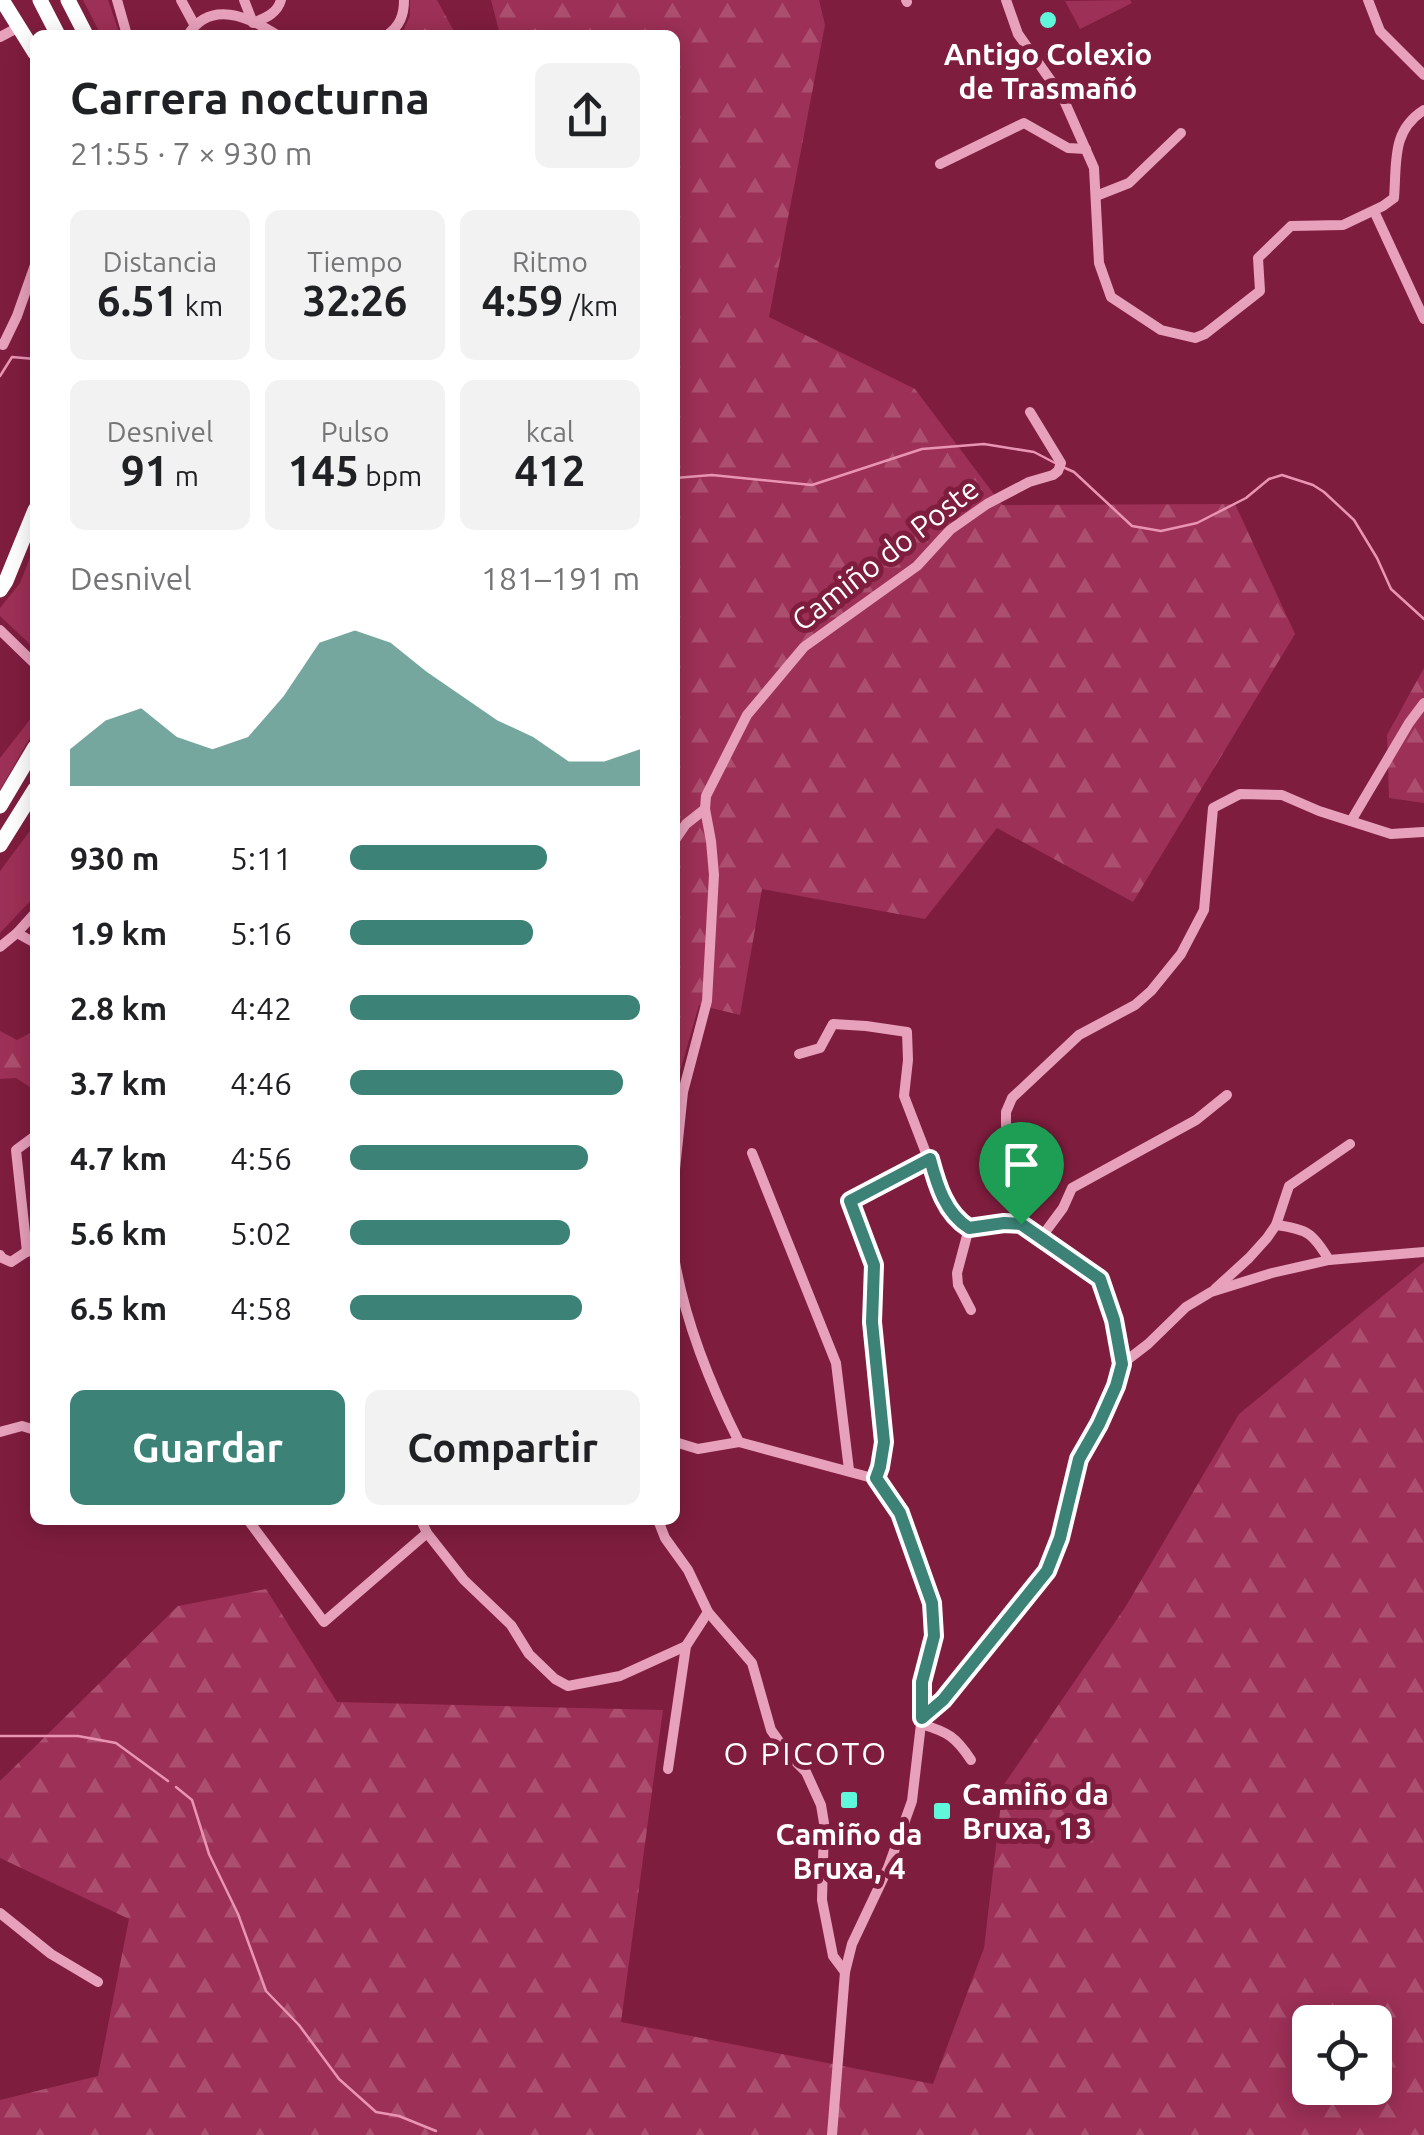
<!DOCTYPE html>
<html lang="es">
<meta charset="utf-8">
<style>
body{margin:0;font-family:Ubuntu,sans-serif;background:#f2f2f2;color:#202124;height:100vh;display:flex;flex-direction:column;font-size:38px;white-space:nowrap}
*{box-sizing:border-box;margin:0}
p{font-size:32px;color:#757577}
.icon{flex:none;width:55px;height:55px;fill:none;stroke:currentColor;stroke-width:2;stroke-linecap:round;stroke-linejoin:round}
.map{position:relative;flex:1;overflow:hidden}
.sheet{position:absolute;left:30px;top:30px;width:650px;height:1495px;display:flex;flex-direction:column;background:#fff;border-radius:15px;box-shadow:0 5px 25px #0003}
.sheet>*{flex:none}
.controls{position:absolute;left:1292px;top:2005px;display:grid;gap:20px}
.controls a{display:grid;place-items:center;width:100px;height:100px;border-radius:15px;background:#fff;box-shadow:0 5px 25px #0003;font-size:50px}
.pin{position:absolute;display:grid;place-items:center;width:85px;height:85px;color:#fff;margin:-102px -42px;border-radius:50% 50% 50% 0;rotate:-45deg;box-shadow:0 0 10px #0007}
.pin .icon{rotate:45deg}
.round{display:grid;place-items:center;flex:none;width:105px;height:105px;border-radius:15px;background:#f2f2f2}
.headline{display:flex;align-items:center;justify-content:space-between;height:170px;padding:0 40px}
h1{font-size:45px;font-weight:700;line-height:75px}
.figures{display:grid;grid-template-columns:repeat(3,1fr);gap:15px;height:170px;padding:10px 40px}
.figures div{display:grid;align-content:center;border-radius:15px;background:#f2f2f2;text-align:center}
.figures b{font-size:42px;font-weight:700}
.figures small{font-size:28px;font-weight:400}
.figures p{font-size:28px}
.chart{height:280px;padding:20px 40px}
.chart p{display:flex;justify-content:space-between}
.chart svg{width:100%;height:180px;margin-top:10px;fill:#3c8276;opacity:.7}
.action{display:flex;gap:20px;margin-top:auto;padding:20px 40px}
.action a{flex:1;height:115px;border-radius:15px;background:#3c8276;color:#fff;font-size:40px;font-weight:700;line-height:115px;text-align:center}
.action a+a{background:#f2f2f2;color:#202124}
ul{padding:0 40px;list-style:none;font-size:32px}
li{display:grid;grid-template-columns:160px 120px 1fr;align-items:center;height:75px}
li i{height:25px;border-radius:12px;background:#3c8276}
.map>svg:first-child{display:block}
</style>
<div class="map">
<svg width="1424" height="2135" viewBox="0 0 1424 2135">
<defs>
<pattern id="forest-firs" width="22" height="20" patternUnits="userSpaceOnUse" patternTransform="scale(2.5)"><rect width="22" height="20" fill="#9d3056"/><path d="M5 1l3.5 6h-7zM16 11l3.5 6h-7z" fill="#ac4f6f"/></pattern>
</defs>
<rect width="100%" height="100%" fill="#7f1d3e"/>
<!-- grass -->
<g fill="#9d3056">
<path d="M 83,0 L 108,0 L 120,35 L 101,35 Z"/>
<path d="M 1130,0 L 1132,3 L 1080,29 L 1065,1 Z"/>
<path d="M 35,545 L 35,649 L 0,616 L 0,608 L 20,583 Z"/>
<path d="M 35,713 L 35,729 L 0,790 L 0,758 Z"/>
<path d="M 35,824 L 35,896 L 0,933 L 0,871 Z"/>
</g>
<!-- forest -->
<g fill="url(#forest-firs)" fill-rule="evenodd">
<path d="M 410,0 L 437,0 L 456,35 L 405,35 L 403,31 L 410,16 Z"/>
<path d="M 491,0 L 819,0 L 825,25 L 769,317 L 915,389 L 1002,505 L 1235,504 L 1295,634 L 1133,902 L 997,828 L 925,919 L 762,889 L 740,1015 L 699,1005 L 678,1078 L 675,1078 L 675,35 L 500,35 Z"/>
<path d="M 1424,668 L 1424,803 L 1389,798 L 1387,735 Z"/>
<path d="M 35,1013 L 35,1083 L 30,1087 L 16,1078 L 0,1079 L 0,1031 L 17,1040 L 30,1033 L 31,1014 Z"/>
<path d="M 1424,1262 L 1424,2135 L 0,2135 L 0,2100 L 98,2076 L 129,1919 L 0,1858 L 0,1781 L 178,1606 L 266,1589 L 337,1702 L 663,1710 L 621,2022 L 933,2084 L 984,1948 L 1003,1786 L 1126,1606 L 1239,1414 ZM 1310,2022 L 1375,2022 L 1375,2088 L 1310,2088 Z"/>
</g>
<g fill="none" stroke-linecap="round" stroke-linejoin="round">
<!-- stream -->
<g stroke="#ea94b3" stroke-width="2.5">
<path d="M 0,376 L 12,357 L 35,359"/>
<path d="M 1065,468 L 1074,472 L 1132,526 L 1161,531 L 1197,523 L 1246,498 L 1269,479 L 1282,475 L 1313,485 L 1324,492 L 1354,520 L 1377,558 L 1391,589 L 1424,619"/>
<path d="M 675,478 L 712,475 L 812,485 L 922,449 L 984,444 L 1034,452 L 1057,464"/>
<path d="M 0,1736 L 78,1736 L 116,1743 L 168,1781"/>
<path d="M 176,1787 L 192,1800 L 209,1854 L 238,1914 L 266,1991 L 299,2025 L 339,2079 L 376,2112 L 399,2116 L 436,2131"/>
</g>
<!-- minor -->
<g stroke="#e8a1ba" stroke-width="10">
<path d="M 117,0 L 127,35"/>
<path d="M 181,0 L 194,24"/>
<path d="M 244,0 L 253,23 C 265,18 277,14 281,0"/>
<path d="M 906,0 L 907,2"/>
<path d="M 1006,0 L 1018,34 L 1063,98 L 1094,168 L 1099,263 L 1111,297 L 1161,330 L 1195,338 L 1205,334 L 1260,291 L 1258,258 L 1291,226 L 1343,225 L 1383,206 L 1394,198 C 1397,162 1391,131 1424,110"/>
<path d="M 1368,0 L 1380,31 L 1424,75"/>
<path d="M 188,35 C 210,0 248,16 277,35"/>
<path d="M 387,35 C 400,26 404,15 404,0"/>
<path d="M 0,37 L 19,27"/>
<path d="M 940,164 L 1024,123 L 1068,148 L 1086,149"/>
<path d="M 1096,196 L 1129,183 L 1181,133"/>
<path d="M 1374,211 L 1424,319"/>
<path d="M 0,344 L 3,345 L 17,316 L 35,265"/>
<path d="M 0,630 L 35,664"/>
<path d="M 1351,821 L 1409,723 L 1424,703"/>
<path d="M 675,840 L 686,824 L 705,809"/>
<path d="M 17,933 L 35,943"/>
<path d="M 0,947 L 17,933 L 35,913"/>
<path d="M 799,1054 L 820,1048 L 833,1024 L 866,1026 L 907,1032 L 908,1060 L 904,1096 L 946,1205 L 960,1222 L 969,1228"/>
<path d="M 1227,1095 L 1196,1120 L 1072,1188 L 1063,1208 L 1040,1239 L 1021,1224 L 1018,1179 L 1012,1168 L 1006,1148 L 1006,1112 L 1012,1098 L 1079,1035 L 1135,1005 L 1151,991 L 1181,954 L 1204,910 L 1213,808 L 1240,794 L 1282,795 L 1319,811 L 1391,834 L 1423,832"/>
<path d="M 752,1153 L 836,1363 L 849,1470"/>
<path d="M 675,1169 L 683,1092 L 707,1001 L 714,875 L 711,841 L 705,809 L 706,796 L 747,715 L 804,647 L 917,566 L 950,530 L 987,504 L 1029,482 L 1053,475 L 1058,471 L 1061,463 L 1030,412"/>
<path d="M 1276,1225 C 1307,1229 1313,1233 1329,1260"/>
<path d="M 27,1252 L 16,1150 L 35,1136"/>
<path d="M 0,1255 L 2,1258 L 11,1262 L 35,1246"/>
<path d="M 675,1262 C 686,1325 710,1384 739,1442"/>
<path d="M 1215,1289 L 1249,1258 L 1267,1238 L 1276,1225 L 1289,1186 L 1350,1144"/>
<path d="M 971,1310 L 958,1285 L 957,1273 L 969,1228 L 1003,1223 L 1021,1224"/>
<path d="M 1122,1364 L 1148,1344 L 1186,1307 L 1211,1292 L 1272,1273 L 1329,1260 L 1424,1252"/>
<path d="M 0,1432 L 22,1426 L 35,1430"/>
<path d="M 675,1442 L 698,1449 L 739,1442 L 876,1479 L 900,1513 L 932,1603 L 935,1636 L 922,1682 L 921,1724 L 912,1801 L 888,1868 L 852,1944 L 845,1972 L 832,2135"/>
<path d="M 876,1479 L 881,1467 L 884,1441 L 872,1322 L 874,1265 L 850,1201 L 930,1159"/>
<path d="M 248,1520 L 324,1622 L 427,1533"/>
<path d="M 421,1520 L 427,1533 L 464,1580 L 511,1625 L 529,1654 L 555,1679 L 568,1686 L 620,1676 L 686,1646"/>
<path d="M 658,1520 L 665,1538 L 688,1570 L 708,1612 L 752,1663 L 771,1730 L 788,1754 L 806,1772 L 821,1805 L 824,1823 L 822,1900 L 833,1956 L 845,1972"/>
<path d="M 922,1718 L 943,1700 L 1047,1571 L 1060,1538 L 1079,1459 L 1116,1386 L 1122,1364 L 1115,1320 L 1100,1279 L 1073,1258 L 1040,1239"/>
<path d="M 921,1724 C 948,1732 956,1737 971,1760"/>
<path d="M 668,1769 L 686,1646 L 708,1612"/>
<path d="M 0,1913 L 51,1954 L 98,1982"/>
</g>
<!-- highway -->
<g stroke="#fff" stroke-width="15">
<path d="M 2,0 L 35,53"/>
<path d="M 40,0 L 58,35"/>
<path d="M 68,0 L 86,35"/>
<path d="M 0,590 L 6,581 L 35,510"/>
<path d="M 0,806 L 35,747"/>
<path d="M 0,845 L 35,789"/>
</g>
</g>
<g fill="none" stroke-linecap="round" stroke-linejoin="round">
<defs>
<path id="route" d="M 930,1159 C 937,1185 945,1213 969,1228 L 1004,1223 L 1021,1224 L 1100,1279 L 1114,1320 L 1122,1364 L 1116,1386 L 1099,1424 L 1079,1459 L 1060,1538 L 1047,1571 L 943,1700 L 922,1718 L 922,1682 L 934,1636 L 932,1603 L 900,1513 L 876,1478 L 880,1467 L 884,1442 L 872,1322 L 874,1265 L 850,1201 Z"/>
</defs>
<!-- route casing -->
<use href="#route" stroke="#fff" stroke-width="20"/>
<!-- route -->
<use href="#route" stroke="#3c8276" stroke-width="12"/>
</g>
<!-- markers -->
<g fill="#5ff8db" stroke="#7f1d3e" stroke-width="4">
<circle cx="1048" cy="20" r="10"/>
<rect x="839" y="1790" width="20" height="20" rx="5"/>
<rect x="932" y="1801" width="20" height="20" rx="5"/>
</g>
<g text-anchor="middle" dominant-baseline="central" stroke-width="10" stroke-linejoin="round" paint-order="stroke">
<!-- poi labels -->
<g font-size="30" font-weight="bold" fill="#fff" stroke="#7f1d3e">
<text x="1048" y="54">Antigo Colexio<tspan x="1048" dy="34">de Trasmañó</tspan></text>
<text x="962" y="1794" text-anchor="start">Camiño da<tspan x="962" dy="34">Bruxa, 13</tspan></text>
<text x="849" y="1834">Camiño da<tspan x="849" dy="34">Bruxa, 4</tspan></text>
</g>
<!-- street labels -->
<g font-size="30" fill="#fff" stroke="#7f1d3e">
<text transform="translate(885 554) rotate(-38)">Camiño do Poste</text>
</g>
<!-- neighbourhood labels -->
<g font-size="32" letter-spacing="2.5" fill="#fff" stroke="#7f1d3e">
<text x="806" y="1753">O PICOTO</text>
</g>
</g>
</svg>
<div class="controls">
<a><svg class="icon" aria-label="locate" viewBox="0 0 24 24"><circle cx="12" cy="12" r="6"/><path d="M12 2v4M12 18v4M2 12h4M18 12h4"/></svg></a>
</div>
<div class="pin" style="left:1021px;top:1224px;background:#1e9e55"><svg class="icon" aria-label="arrive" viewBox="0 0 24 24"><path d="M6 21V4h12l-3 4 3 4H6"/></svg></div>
<section class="sheet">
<div class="headline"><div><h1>Carrera nocturna</h1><p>21:55 · 7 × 930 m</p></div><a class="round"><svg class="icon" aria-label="share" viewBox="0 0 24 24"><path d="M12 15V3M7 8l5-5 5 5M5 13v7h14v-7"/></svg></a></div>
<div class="figures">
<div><p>Distancia</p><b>6.51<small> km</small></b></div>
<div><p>Tiempo</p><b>32:26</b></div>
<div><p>Ritmo</p><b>4:59<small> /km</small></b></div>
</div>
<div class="figures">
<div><p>Desnivel</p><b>91<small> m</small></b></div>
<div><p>Pulso</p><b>145<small> bpm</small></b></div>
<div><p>kcal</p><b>412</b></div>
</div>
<div class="chart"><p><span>Desnivel</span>181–191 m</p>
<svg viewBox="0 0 160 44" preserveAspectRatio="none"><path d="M0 44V35L10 28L20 25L30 32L40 35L50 32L60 22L70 9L80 6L90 9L100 16L110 22L120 28L130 32L140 38L150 38L160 35V44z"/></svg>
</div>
<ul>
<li><b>930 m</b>5:11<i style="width:68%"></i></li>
<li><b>1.9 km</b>5:16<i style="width:63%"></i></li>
<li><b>2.8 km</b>4:42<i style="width:100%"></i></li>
<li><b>3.7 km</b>4:46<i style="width:94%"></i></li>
<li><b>4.7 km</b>4:56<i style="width:82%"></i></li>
<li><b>5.6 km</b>5:02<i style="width:76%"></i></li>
<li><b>6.5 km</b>4:58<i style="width:80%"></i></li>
</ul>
<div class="action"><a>Guardar</a><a>Compartir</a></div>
</section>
</div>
